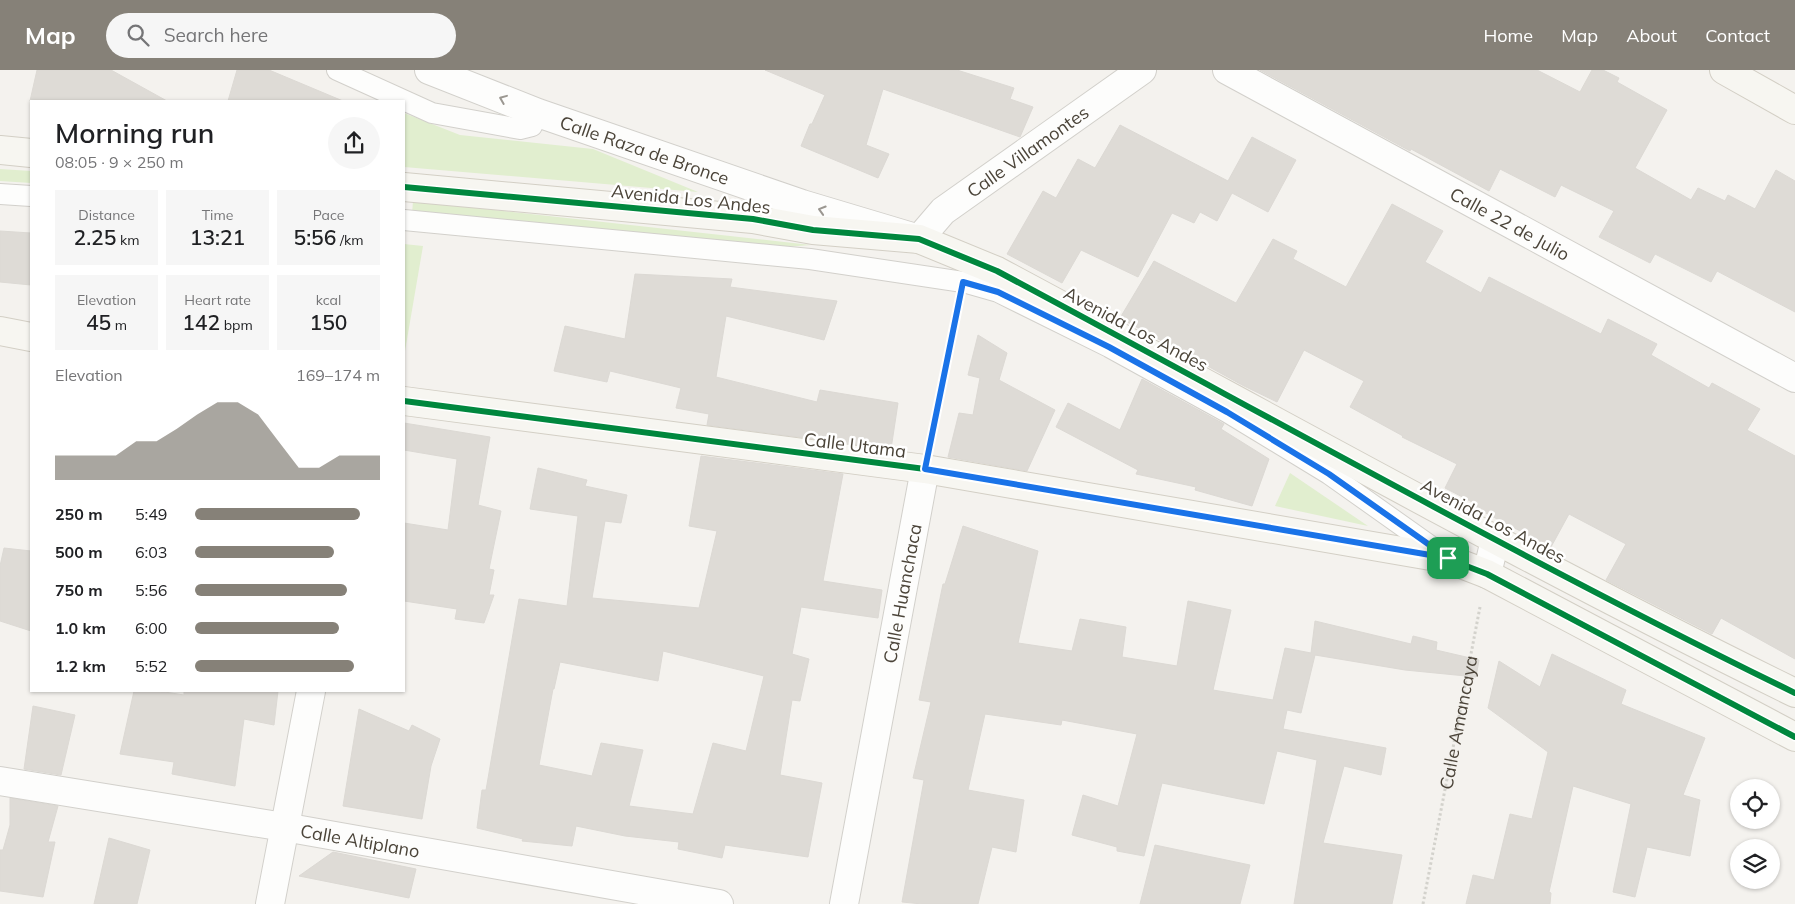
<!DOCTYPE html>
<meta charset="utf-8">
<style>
body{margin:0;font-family:Mulish,sans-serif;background:#f6f6f6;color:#202124;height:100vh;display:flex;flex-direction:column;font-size:19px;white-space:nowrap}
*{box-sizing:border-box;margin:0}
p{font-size:16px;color:#757577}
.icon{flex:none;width:28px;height:28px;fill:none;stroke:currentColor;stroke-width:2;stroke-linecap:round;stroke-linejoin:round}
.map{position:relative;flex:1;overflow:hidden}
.details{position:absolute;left:30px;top:30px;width:375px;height:592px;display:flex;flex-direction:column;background:#fff;border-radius:0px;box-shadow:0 1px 4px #0004}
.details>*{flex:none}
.buttons{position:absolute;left:1730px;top:709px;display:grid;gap:10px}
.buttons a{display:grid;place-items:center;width:50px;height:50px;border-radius:50%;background:#fff;box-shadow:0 1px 4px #0004;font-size:25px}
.pin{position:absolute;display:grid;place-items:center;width:42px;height:42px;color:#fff;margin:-21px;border-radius:10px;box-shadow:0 2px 8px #0006}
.round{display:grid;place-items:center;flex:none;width:52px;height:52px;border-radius:26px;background:#f6f6f6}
.overview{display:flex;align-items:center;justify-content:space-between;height:85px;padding:0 25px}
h1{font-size:28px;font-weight:600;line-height:38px}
.metrics{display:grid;grid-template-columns:repeat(3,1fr);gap:8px;height:85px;padding:5px 25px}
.metrics div{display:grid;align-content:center;border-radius:0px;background:#f6f6f6;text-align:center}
.metrics b{font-size:21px;font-weight:600}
.metrics small{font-size:14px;font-weight:400}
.metrics p{font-size:14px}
.chart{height:140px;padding:10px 25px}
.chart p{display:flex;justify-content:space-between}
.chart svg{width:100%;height:90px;margin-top:5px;fill:#868178;opacity:.7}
ul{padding:0 25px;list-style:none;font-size:16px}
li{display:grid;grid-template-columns:80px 60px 1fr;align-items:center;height:38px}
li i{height:12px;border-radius:6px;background:#868178}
header{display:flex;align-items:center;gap:30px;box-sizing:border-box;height:70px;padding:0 25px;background:#868178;color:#fff}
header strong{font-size:24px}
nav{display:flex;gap:28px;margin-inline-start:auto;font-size:18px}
.search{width:350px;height:45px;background:#f6f6f6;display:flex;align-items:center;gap:12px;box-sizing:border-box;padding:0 18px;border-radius:28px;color:#757577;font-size:19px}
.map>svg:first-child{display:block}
</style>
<header>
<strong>Map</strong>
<div class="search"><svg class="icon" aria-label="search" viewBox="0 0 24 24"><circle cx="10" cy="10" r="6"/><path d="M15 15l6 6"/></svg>Search here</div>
<nav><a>Home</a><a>Map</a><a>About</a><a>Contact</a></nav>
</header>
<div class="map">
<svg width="1795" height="834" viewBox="0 0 1795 834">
<rect width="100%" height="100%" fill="#f4f2ee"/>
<!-- green -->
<g fill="#e1eecf">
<path d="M 404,43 L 460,65 L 593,79 L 698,122 L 404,97 Z"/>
<path d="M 0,99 L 31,101 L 31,113 L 0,111 Z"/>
<path d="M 413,131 L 811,175 L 772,178 L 412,144 Z"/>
<path d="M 404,174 L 423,176 L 404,287 Z"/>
<path d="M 1290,403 L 1368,456 L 1275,436 Z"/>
</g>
<!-- building -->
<g fill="#dedbd6" stroke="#dcd9d4" fill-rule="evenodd">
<path d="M 37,0 L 111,0 L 167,31 L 30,31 Z"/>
<path d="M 237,0 L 269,0 L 343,31 L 228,31 Z"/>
<path d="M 765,0 L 957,0 L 1014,18 L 1010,29 L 1033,37 L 1020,67 L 883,19 L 866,75 L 889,84 L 878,108 L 801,76 L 810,54 L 812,54 L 825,25 Z"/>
<path d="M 1260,0 L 1537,0 L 1580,22 L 1592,0 L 1603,0 L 1619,8 L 1617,12 L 1667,40 L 1635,98 L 1691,130 L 1698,118 L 1725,131 L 1728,125 L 1755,139 L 1776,100 L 1795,111 L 1795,242 L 1717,201 L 1711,212 L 1655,184 L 1650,193 L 1599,167 L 1614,141 L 1561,115 L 1555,127 L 1500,99 L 1489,121 L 1411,79 L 1410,81 Z"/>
<path d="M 1120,55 L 1228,111 L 1252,67 L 1296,90 L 1268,142 L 1232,123 L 1217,151 L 1200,142 L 1194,153 L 1172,143 L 1138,207 L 1081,180 L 1062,213 L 1007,184 L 1043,121 L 1056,128 L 1078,89 L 1095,98 Z"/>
<path d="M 1392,134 L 1443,161 L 1425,192 L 1481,223 L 1489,207 L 1601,264 L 1608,249 L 1657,274 L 1651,285 L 1709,318 L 1712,313 L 1760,339 L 1747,360 L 1795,386 L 1795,589 L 1721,548 L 1712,564 L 1606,510 L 1626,474 L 1569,444 L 1551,477 L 1476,438 L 1478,435 L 1445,418 L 1457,394 L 1402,367 L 1403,366 L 1350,337 L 1364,311 L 1304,280 L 1277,332 L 1244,316 L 1120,248 L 1154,191 L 1236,233 L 1273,169 L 1297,181 L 1293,189 L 1346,217 Z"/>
<path d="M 0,161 L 31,163 L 31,215 L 0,212 Z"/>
<path d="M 635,204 L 732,209 L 730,217 L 837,231 L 824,270 L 726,246 L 716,307 L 817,332 L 820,320 L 898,333 L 891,379 L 707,355 L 709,344 L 676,338 L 681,318 L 610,301 L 607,312 L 554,301 L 565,256 L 625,269 Z"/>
<path d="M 978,265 L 1007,283 L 999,310 L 1055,340 L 1027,401 L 948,387 L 959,343 L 973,345 L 980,308 L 968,305 Z"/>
<path d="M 1142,309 L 1224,354 L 1221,359 L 1269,389 L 1252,436 L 1195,420 L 1196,417 L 1136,404 L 1138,400 L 1056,357 L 1068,333 L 1120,360 Z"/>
<path d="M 404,353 L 490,367 L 478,435 L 501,441 L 489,499 L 494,500 L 489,525 L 494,525 L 484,553 L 455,549 L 457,539 L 404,531 L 404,453 L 448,460 L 457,389 L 404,380 Z"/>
<path d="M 701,386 L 843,404 L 823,511 L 882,520 L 878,548 L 801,537 L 792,584 L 809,589 L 800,631 L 792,630 L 780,705 L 822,713 L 808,787 L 725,775 L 722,788 L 678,779 L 679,772 L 625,766 L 576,756 L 572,776 L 522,771 L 523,769 L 477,758 L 482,720 L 486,720 L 519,529 L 567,536 L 578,446 L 530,439 L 538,398 L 587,410 L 585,416 L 627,425 L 621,453 L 605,451 L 592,528 L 699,538 L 717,461 L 689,456 ZM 663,581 L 764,606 L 746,681 L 713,673 L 693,744 L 629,736 L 643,680 L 601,673 L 592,706 L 539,695 L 553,619 L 554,619 L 560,592 L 658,611 Z"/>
<path d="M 963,456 L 1038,481 L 1018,573 L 1072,581 L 1080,549 L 1126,557 L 1122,587 L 1177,596 L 1188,531 L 1231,540 L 1213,620 L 1273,630 L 1285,578 L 1311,583 L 1315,551 L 1411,574 L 1413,566 L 1437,572 L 1436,580 L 1479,590 L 1476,607 L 1405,600 L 1315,585 L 1301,643 L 1287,640 L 1283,659 L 1386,678 L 1381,705 L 1344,696 L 1323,773 L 1402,785 L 1392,834 L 1294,834 L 1317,690 L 1277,681 L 1264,734 L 1162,713 L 1144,786 L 1117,781 L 1117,777 L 1072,765 L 1083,725 L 1118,736 L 1137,664 L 1062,650 L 1061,655 L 985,644 L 968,720 L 1024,730 L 1016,782 L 992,777 L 978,834 L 922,834 L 902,832 L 924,710 L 913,708 L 931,632 L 919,630 L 943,514 L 945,514 Z"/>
<path d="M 4,478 L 31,481 L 31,561 L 0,551 L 0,496 Z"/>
<path d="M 1552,584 L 1626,620 L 1621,634 L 1705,668 L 1683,725 L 1700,730 L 1690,786 L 1647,777 L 1635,827 L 1613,822 L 1631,734 L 1573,716 L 1549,822 L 1551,823 L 1550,834 L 1466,834 L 1473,805 L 1494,810 L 1510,744 L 1532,749 L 1548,682 L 1488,638 L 1499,591 L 1540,617 Z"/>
<path d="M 134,621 L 158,621 L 184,625 L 184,621 L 278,621 L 274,655 L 244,649 L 235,716 L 172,704 L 174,692 L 120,684 Z"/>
<path d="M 33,636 L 75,645 L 61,705 L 24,699 Z"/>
<path d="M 359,639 L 409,661 L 412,655 L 440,669 L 431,696 L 422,749 L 343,736 Z"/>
<path d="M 10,728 L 58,736 L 48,772 L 55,772 L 43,827 L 0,821 L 0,780 L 3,780 L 10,755 Z"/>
<path d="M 109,768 L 150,780 L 137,834 L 94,834 Z"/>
<path d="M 1155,775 L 1250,795 L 1240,834 L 1140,834 Z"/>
<path d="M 333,782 L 416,799 L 409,828 L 299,806 Z"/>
</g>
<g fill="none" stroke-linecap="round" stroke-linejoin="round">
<defs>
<g id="lane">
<path d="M 337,0 L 432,43 L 520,59 L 532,56 L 538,43"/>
<path d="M 0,124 L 31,126"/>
<path d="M 404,150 L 810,189 L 963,212 L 998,222 L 1109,277 L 1227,342 L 1329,404 L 1446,487"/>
</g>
<g id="street">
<path id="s2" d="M 429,0 L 538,43 L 802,134 L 919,169 L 943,141 L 1142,0"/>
<path id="s3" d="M 1227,0 L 1795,308"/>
<path d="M 1487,504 L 1495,470"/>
<path id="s4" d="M 0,711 L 284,757 L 719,834"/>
<path d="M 270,834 L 311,621"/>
<path id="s5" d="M 844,834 L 925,399"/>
</g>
<g id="secondary">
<path d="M 1724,0 L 1795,40"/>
<path d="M 0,80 L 31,83"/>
<path d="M 404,117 L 753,149 L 813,160 L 919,169 L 997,201 C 1263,343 1525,491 1795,623"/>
<path d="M 0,261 L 31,267"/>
<path d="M 404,331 L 925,399 L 1448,489 L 1487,504 L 1795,667"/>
</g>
</defs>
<!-- lane casing -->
<use href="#lane" stroke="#d2d0cb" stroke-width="22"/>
<!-- street casing -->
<use href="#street" stroke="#d2d0cb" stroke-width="30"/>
<!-- secondary casing -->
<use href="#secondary" stroke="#d3cfc5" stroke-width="30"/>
<!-- path -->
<g stroke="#d3d2cc" stroke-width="3" stroke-dasharray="2.5 2.5" stroke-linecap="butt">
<path d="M 931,369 L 958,238"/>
<path id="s1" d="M 1423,834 L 1480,537"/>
</g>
<!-- lane -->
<use href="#lane" stroke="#fdfdfc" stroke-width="20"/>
<!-- street -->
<use href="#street" stroke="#fdfdfc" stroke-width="28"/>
<!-- secondary -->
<use href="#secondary" stroke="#f7f6f1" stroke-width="28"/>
<defs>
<g id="cycleway">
<path d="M 404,117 L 753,149 L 813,160 L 919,169 L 997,201 C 1263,343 1525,491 1795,623"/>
<path d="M 404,331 L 925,399 L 1448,489 L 1487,504 L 1795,667"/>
</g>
</defs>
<!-- cycleway casing -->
<use href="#cycleway" stroke="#fff" stroke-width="9"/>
<!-- cycleway -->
<use href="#cycleway" stroke="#00873e" stroke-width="6"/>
</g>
<!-- one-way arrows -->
<defs><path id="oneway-chevron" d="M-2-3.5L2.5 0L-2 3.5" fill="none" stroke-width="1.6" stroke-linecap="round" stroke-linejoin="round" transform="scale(1.25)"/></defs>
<g stroke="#9b9791">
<use href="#oneway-chevron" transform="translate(503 29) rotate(-158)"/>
<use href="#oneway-chevron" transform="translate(822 140) rotate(-163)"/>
</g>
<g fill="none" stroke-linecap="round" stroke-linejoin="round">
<defs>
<path id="route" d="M 963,212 L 998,222 L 1109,277 L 1227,342 L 1329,404 L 1448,488 L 925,399 Z"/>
</defs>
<!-- route casing -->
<use href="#route" stroke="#fff" stroke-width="10"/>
<!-- route -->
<use href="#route" stroke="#1a73e8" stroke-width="6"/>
</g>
<g text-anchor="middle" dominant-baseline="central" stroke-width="5" stroke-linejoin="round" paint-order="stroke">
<!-- street labels -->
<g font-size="18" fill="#4b4439" stroke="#fff">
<text stroke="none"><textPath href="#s2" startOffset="230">Calle Raza de Bronce</textPath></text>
<text stroke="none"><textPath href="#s2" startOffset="659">Calle Villamontes</textPath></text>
<text transform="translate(691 129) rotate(6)">Avenida Los Andes</text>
<text stroke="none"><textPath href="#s3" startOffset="322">Calle 22 de Julio</textPath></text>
<text transform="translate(1136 259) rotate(28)">Avenida Los Andes</text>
<text transform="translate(855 375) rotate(7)">Calle Utama</text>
<text transform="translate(1493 451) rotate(28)">Avenida Los Andes</text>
<text stroke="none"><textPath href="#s5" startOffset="316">Calle Huanchaca</textPath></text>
<text stroke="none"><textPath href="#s1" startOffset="185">Calle Amancaya</textPath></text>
<text stroke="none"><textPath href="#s4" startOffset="365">Calle Altiplano</textPath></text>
</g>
</g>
</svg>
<div class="buttons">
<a><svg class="icon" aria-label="locate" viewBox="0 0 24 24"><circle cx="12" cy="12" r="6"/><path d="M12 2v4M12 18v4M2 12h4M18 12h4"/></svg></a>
<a><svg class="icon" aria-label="layers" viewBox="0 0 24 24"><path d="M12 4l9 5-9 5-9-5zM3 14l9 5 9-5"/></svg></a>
</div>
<div class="pin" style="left:1448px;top:488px;background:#1e9e55"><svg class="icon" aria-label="arrive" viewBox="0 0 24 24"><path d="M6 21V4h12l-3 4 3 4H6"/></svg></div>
<section class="details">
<div class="overview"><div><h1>Morning run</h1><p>08:05 · 9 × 250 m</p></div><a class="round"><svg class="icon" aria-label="share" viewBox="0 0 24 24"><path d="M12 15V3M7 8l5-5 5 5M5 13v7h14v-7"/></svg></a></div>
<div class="metrics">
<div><p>Distance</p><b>2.25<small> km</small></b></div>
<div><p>Time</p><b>13:21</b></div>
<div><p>Pace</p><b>5:56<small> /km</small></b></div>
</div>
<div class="metrics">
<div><p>Elevation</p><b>45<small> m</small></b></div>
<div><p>Heart rate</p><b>142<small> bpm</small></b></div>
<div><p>kcal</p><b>150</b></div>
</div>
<div class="chart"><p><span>Elevation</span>169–174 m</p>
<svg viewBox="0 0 160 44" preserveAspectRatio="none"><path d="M0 44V32L10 32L20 32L30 32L40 25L50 25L60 19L70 12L80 6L90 6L100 12L110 25L120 38L130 38L140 32L150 32L160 32V44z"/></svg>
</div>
<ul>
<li><b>250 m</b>5:49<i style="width:89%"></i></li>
<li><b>500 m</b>6:03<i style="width:75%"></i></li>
<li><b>750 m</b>5:56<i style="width:82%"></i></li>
<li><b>1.0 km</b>6:00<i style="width:78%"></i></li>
<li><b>1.2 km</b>5:52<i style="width:86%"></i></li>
</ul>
</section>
</div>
